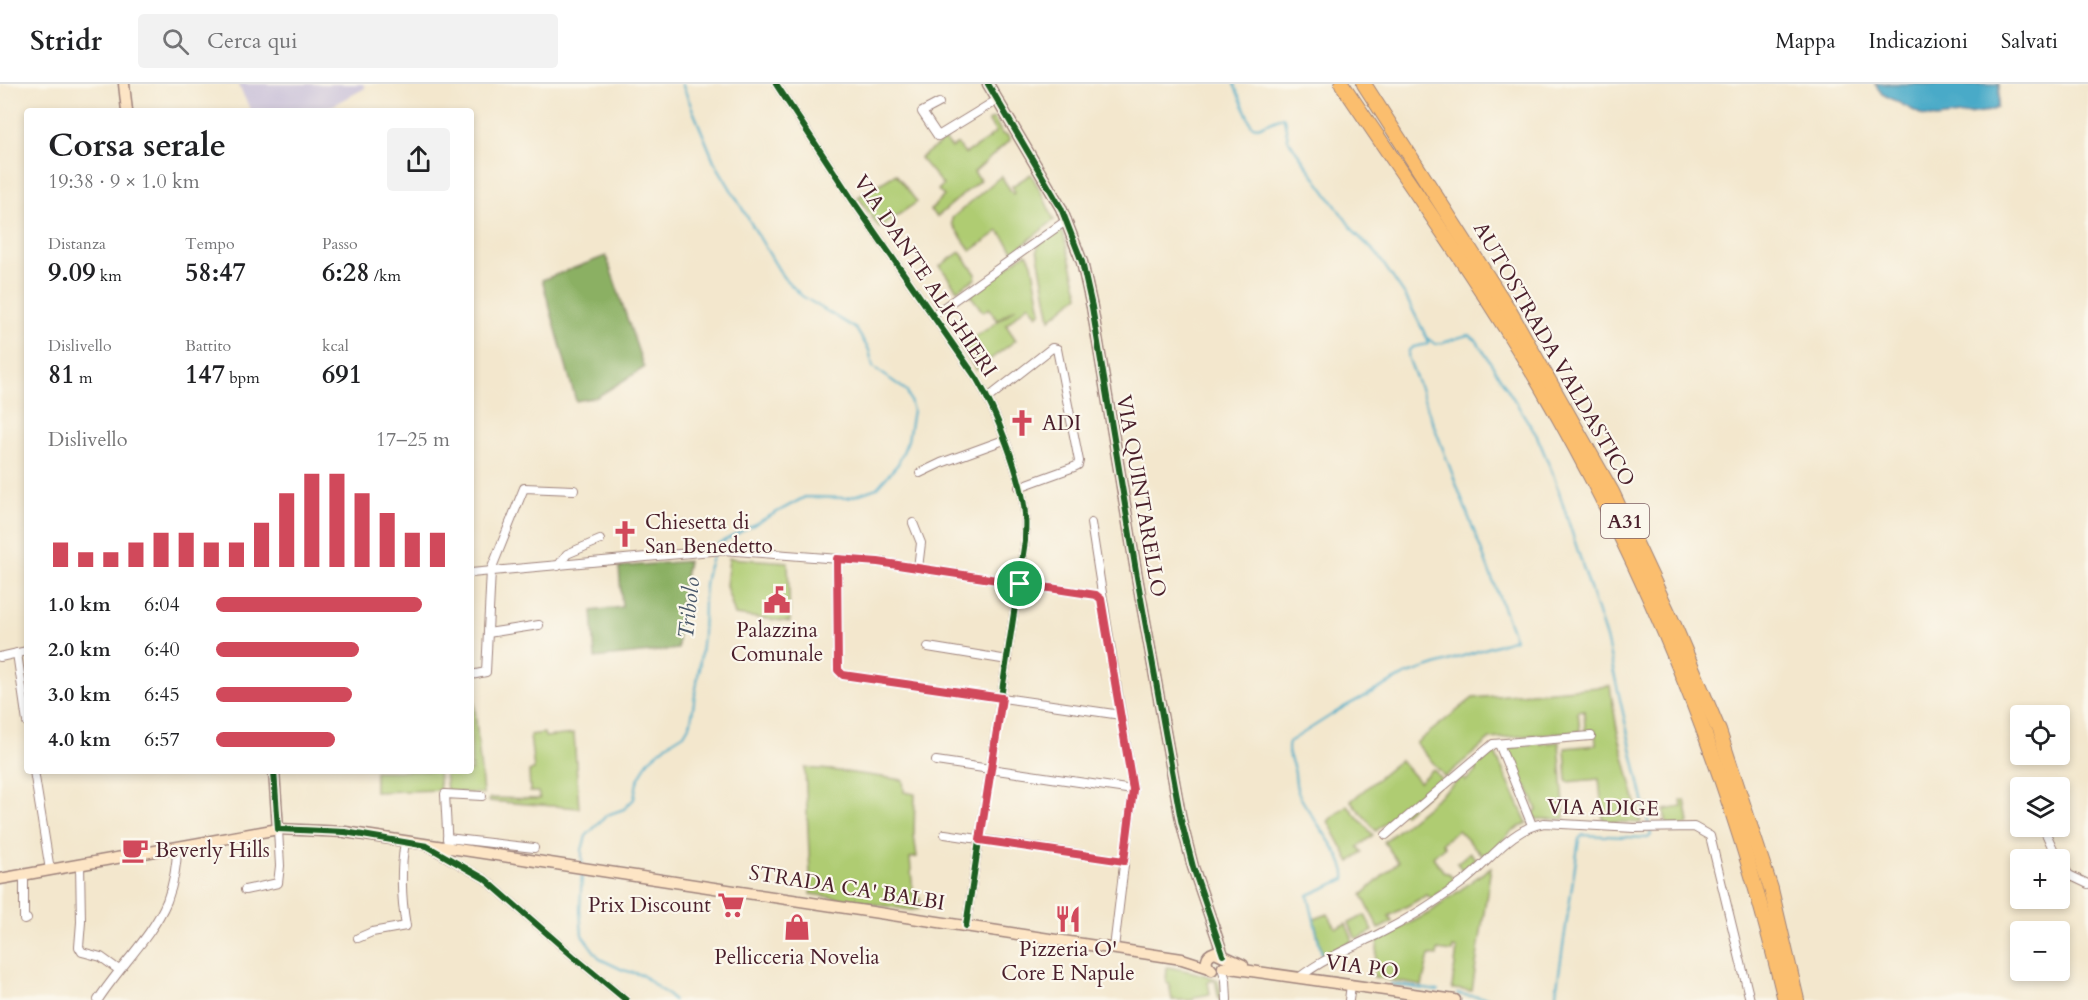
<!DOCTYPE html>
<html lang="it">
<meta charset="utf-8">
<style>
body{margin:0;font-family:Cardo,serif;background:#f2f2f2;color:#202124;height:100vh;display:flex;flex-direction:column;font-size:22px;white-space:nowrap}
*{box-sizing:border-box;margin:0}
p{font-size:20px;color:#757577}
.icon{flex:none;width:33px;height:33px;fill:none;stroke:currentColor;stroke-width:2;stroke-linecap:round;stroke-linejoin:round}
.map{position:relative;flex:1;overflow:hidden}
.drawer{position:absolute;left:24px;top:24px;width:450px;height:666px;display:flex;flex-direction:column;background:#fff;border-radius:6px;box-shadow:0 3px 9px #0003}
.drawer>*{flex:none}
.tools{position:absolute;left:2010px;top:621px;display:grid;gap:12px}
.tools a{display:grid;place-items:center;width:60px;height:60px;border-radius:6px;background:#fff;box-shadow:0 3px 9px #0003;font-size:30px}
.pin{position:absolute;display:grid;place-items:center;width:51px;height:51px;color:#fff;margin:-26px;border:3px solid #fff;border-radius:50%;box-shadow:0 2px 6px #0007}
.round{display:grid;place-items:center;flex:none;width:63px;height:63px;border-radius:6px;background:#f2f2f2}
.head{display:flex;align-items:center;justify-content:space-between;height:102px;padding:0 24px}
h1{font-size:33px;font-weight:600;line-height:45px}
.metrics{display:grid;grid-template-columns:repeat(3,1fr);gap:9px;height:102px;padding:6px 24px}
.metrics div{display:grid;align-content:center}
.metrics b{font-size:26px;font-weight:600}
.metrics small{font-size:16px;font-weight:400}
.metrics p{font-size:16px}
.chart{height:168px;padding:12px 24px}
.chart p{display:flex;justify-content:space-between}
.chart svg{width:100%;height:108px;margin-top:6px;stroke:#d1495b;stroke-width:6}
ul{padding:0 24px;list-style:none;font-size:20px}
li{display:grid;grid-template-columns:96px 72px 1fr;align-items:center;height:45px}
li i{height:15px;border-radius:8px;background:#d1495b}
header{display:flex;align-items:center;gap:36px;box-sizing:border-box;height:84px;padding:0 30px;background:#fff;border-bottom:2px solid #e0e0e0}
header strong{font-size:28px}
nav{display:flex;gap:33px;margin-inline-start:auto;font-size:21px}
.search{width:420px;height:54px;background:#f2f2f2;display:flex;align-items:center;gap:15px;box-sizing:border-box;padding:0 21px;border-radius:6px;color:#757577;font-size:22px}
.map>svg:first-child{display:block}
</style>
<header>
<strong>Stridr</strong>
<div class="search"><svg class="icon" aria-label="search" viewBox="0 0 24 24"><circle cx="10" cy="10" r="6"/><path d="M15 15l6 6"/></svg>Cerca qui</div>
<nav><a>Mappa</a><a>Indicazioni</a><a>Salvati</a></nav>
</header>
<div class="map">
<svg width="2088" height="916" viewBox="0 0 2088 916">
<rect width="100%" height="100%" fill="#fbf7ec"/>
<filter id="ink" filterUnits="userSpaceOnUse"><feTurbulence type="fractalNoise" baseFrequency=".0167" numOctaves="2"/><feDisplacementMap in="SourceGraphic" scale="12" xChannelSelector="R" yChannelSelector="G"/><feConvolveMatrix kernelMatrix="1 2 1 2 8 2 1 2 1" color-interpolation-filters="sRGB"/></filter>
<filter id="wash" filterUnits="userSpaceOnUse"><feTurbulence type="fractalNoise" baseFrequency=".008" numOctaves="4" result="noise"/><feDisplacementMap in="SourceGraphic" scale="24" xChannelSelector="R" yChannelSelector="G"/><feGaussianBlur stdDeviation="1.35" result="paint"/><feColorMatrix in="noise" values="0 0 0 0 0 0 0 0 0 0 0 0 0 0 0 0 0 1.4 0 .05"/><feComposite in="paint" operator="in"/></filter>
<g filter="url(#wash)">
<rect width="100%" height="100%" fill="#f3e7cd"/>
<!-- industrial -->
<path fill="#c8bfd8" d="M 238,0 L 363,0 L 365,4 L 323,27 L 251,27 Z"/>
<!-- green -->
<g fill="#afcc72" stroke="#7c764e" stroke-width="1.5">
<path d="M 994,34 L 1002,50 L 1007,51 L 1010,56 L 974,88 L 980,96 L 937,133 L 930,126 L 944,112 L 938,106 L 943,101 L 920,74 L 945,56 L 952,64 L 957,60 L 965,70 L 990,54 L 989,53 L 996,48 L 988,37 Z"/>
<path d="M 896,90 L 917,118 L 879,144 L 858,113 Z"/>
<path d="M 1031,90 L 1043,112 L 1054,136 L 1014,168 L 999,147 L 971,167 L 952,140 L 952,134 L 1001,92 L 1013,110 L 1015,108 L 1012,102 Z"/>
<path d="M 1057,146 L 1063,149 L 1079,211 L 1050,235 L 1037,165 L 1040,159 Z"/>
<path d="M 960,168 L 976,190 L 975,195 L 957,206 L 940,182 Z"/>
<path d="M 1025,170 L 1028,171 L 1032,179 L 1041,227 L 1037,231 L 1029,220 L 1006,241 L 1016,256 L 976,286 L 960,262 L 986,246 L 1016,224 L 997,236 L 989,224 L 983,228 L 971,212 L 973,207 Z"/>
<path d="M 729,474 L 788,478 L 790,538 L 735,531 L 726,502 Z"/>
<path d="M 471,594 L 472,594 L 483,710 L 447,707 L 445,687 L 471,687 Z"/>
<path d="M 1610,602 L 1617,645 L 1641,739 L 1603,737 L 1599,695 L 1567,698 L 1565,664 L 1596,661 L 1595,647 L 1585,647 L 1584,626 L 1578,627 L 1580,647 L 1490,655 L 1445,693 L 1416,659 L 1473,614 Z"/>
<path d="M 544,649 L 545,653 L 574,650 L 579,724 L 488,717 L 490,714 L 540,715 L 538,708 L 530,708 L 529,687 L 534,686 L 530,651 Z"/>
<path d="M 1559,658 L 1565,735 L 1535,735 L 1533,729 L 1537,726 L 1527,702 L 1521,702 L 1506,666 L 1508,663 Z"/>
<path d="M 1491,667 L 1494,667 L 1527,739 L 1512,747 L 1485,774 L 1458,746 L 1442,759 L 1445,762 L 1433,773 L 1444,788 L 1450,790 L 1455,798 L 1431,814 L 1427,811 L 1389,832 L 1392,838 L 1379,845 L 1362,811 L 1398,778 L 1384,758 L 1462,693 L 1465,697 L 1477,687 L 1474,682 Z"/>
<path d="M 1400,676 L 1419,698 L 1433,685 L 1442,696 L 1441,699 L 1404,730 L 1400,726 L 1376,747 L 1351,717 Z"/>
<path d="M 805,684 L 831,686 L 903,696 L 904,708 L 915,710 L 914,751 L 917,773 L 910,774 L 913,810 L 916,811 L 920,815 L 919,825 L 911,826 L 811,810 Z"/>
<path d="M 375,687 L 438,687 L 440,706 L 375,708 Z"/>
<path d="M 1685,716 L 1689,739 L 1687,741 L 1667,742 L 1664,726 L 1682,723 L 1681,717 Z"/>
<path d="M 1347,721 L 1373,751 L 1358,763 L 1362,768 L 1350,778 L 1328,737 Z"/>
<path d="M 1470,768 L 1479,779 L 1466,791 L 1457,779 Z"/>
<path d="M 1491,783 L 1472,907 L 1453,905 L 1452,903 L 1457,865 L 1453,864 L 1452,868 L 1438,866 L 1437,872 L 1429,871 L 1422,902 L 1374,893 L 1378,856 L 1429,829 Z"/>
<path d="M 1328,830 L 1336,844 L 1346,840 L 1352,854 L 1351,858 L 1323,872 L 1314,835 Z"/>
<path d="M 1365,831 L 1373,847 L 1358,855 L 1355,853 L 1349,839 Z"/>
<path d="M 1167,883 C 1184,886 1202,889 1218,896 L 1222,916 L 1219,916 L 1215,896 L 1208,898 L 1210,910 L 1195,913 L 1193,916 L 1172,916 L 1169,899 L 1166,899 Z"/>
</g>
<!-- forest -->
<g fill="#8bb064" stroke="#6a6848" stroke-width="1.5">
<path d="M 606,172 L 644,284 L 597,313 L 576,317 L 542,196 Z"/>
<path d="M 688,477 L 679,526 L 678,565 L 595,574 L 592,527 L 622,523 L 619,483 Z"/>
</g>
<!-- water -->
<path fill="#48aac8" stroke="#49647a" stroke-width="1.5" d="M 1875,0 L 1999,0 L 1999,14 L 1997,24 L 1991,27 L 1936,34 L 1924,32 L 1882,10 Z"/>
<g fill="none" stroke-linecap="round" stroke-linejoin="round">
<!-- stream -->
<g stroke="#48aac8" stroke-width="2">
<path d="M 682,0 L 714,77 L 783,193 L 802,212 L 856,245 L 869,266 L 873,283 L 907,307 L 913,326 L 908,356 L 898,380 L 877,404 L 848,414 L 805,413 L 718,460 L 716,465"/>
<path d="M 1234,0 L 1252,42 L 1258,43 L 1282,33 L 1284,34 L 1288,55 L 1294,64 L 1356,150 L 1376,169 L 1406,213 L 1427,254 L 1435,260 C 1447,259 1457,253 1469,251 L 1477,257 L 1537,352 L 1553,390 L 1606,554 L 1651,751 L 1648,754 L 1583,751 L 1579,755 L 1555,916"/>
<path d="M 582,780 L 582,766 L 586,752 L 607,731 L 624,725 L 634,715 L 637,698 L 648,677 L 668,660 L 684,650 L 691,638 C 695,608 701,579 703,549 C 705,522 701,495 714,470"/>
<path d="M 582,788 L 580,826 L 582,851 L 600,875 L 623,886 L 642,891 L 674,916"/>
<path d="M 1322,871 L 1308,811 L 1345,795 C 1349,775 1306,729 1298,708 C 1295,701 1296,692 1294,685 C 1291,675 1286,668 1289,658 L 1344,623 L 1405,591 L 1515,555 L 1408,273 L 1409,266 L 1413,263 L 1428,260 L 1427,254"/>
<path d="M 1391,900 L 1438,907"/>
<path d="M 1457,910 L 1500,916"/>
</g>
</g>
</g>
<g filter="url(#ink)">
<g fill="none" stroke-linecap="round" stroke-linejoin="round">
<defs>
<g id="street">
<path d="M 776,0 L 853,117 L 977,295 C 996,327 1022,393 1025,430 C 1026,439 1025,448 1025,457 L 966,842"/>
<path d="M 939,19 L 922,28 L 938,52 L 997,16"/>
<path d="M 933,231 L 1067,136"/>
<path d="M 988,314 L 1052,264 L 1057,265 L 1079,377 L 1078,381 L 1074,383 L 1019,403"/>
<path d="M 920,389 L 941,379 L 1004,356"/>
<path d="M 913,439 L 921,459 L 918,484"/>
<path d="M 1091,439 L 1133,706 L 1114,864"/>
<path d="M 837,475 L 838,586 L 843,591 L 1121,631"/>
<path d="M 558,482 L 567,470 L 600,456"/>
<path d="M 471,489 L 723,466 L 878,478 L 1096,511 L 1102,515"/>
<path d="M 488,549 L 539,541"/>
<path d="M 928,563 L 1008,576"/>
<path d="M 17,569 L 27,638"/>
<path d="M 0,573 L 27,567"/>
<path d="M 471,591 L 486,588 L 491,486 L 524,404 L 574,406"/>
<path d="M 1499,660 L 1532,741"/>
<path d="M 936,677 L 1133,706"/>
<path d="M 34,687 L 50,786"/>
<path d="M 2044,745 L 2058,776"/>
<path d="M 945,750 L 1124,777"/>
<path d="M 1386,751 L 1493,660 L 1591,652"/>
<path d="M 447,754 L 534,764"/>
<path d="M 428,763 L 485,795 L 574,873 L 626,916"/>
<path d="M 448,765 L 445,710 L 482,712"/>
<path d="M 2060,778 L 2069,791 L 2088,800"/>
<path d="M 80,780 L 81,838 L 79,863 L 82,868 L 101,873 L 119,886"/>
<path d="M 24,790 L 24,836 L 27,835"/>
<path d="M 245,806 L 278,799 L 280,782 L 278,745"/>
<path d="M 358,854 L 372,848 L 406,842 C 401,813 400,787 405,758"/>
<path d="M 1222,884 L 1226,896 L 1227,916"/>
<path d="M 1300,893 C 1323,875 1350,864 1377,851 C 1407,836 1436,818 1463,798 C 1490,778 1509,745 1544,739 L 1634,744 L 1694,743 L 1710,752 L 1750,916"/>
<path d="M 98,916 C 119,883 152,853 167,817 C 173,801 177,780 177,763"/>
<path d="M 1349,916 L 1351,901"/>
</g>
<g id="secondary">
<path d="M 124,0 L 127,27"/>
<path d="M 988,0 L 1061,124 L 1082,178 L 1092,223 L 1137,493 L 1181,736 L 1193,783 L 1223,871"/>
<path d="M 274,687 L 278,745"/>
<path d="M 0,795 L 278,745 L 345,748 L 1182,875 L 1210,884"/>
<path d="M 1223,883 L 1455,916"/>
<path d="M 1212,886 C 1204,880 1205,871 1215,868 L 1243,881"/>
</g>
<g id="highway">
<path d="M 1342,0 C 1409,100 1479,197 1540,301 C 1652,493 1734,700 1785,916"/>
<path d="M 1364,0 L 1509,226 L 1612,408 L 1674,541 L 1719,647 L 1771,805 L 1797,916"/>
</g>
</defs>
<!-- street casing -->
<use href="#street" stroke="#9e837c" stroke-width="10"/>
<!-- secondary casing -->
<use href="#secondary" stroke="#9e837c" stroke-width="13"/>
<!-- highway casing -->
<use href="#highway" stroke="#9e837c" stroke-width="16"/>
<!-- street -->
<use href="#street" stroke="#fff" stroke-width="8"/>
<!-- secondary -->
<use href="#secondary" stroke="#fde5c5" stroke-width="10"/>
<!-- highway -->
<use href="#highway" stroke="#fbbe6e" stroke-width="14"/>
<defs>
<g id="cycleway">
<path d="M 776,0 L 853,117 L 977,295 C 996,327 1022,393 1025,430 C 1026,439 1025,448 1025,457 L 966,842"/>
<path d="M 988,0 L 1061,124 L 1082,178 L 1092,223 L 1137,493 L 1181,736 L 1193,783 L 1223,871"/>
<path d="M 274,687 L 278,745 L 345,748 L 427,762 L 485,795 L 574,873 L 626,916"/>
</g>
</defs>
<!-- cycleway casing -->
<use href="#cycleway" stroke="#fbf7ec" stroke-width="10"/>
<!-- cycleway -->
<use href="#cycleway" stroke="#1b5e20" stroke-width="6"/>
</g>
</g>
<g fill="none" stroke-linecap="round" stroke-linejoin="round" filter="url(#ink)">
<defs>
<path id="route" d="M 837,475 L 878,478 L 1096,511 L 1101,515 L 1133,706 L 1124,777 L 980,756 L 1002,614 L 843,591 L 838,586 Z"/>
</defs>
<!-- route casing -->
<use href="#route" stroke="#fff" stroke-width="12"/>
<!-- route -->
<use href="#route" stroke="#d1495b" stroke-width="8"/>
</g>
<!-- icons -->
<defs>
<symbol id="church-bare" viewBox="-9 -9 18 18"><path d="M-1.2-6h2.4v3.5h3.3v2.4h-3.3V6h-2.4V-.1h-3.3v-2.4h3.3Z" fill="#d1495b" stroke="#fbf7ec" stroke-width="2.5" paint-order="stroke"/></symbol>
<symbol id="civic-bare" viewBox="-9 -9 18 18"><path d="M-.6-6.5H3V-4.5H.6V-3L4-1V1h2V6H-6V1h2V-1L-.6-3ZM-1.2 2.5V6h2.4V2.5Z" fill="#d1495b" stroke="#fbf7ec" stroke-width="2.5" paint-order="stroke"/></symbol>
<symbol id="cafe-bare" viewBox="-9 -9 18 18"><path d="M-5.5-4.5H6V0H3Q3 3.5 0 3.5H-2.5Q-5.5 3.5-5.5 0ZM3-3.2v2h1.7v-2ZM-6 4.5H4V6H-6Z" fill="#d1495b" stroke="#fbf7ec" stroke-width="2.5" paint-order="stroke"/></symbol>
<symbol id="supermarket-bare" viewBox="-9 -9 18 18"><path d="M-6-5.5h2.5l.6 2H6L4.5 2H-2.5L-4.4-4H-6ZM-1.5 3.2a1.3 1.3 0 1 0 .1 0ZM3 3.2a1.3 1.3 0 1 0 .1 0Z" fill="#d1495b" stroke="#fbf7ec" stroke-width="2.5" paint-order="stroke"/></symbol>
<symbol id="restaurant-bare" viewBox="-9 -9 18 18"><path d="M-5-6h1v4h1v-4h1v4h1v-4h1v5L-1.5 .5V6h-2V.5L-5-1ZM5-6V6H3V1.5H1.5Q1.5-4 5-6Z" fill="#d1495b" stroke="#fbf7ec" stroke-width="2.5" paint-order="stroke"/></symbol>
<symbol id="shop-bare" viewBox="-9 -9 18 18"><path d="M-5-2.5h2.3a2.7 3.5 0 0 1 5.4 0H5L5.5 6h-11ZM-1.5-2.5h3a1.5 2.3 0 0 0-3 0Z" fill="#d1495b" stroke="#fbf7ec" stroke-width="2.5" paint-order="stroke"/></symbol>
</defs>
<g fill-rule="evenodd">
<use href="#church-bare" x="1003" y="320" width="38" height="38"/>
<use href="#church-bare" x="606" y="431" width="38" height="38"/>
<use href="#civic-bare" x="758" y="497" width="38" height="38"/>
<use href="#cafe-bare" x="116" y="747" width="38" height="38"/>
<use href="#supermarket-bare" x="712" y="802" width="38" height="38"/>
<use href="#restaurant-bare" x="1049" y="816" width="38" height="38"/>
<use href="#shop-bare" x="778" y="824" width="38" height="38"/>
</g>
<g text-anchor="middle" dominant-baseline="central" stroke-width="4.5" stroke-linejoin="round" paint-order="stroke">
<!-- shield labels -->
<rect fill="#fbf7ec" stroke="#7f6065" stroke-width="1.5" x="1601" y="420" width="48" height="34" rx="4.5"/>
<g font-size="20" font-weight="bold" fill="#4a1f2b">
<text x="1625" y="437">A31</text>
</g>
<!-- street labels -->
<g font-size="21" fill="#4a1f2b" stroke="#fbf7ec">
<text transform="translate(925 192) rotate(56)">VIA DANTE ALIGHIERI</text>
<text transform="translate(1554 270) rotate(60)">AUTOSTRADA VALDASTICO</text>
<text transform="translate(1141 412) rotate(80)">VIA QUINTARELLO</text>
<text transform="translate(1603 724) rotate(1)">VIA ADIGE</text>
<text transform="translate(847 804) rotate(9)">STRADA CA' BALBI</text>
<text transform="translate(1362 883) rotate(8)">VIA PO</text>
</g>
<!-- poi labels -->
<g font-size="21" fill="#4a1f2b" stroke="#fbf7ec" text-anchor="start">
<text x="1042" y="339">ADI</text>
<text x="645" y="438">Chiesetta di<tspan x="645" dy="24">San Benedetto</tspan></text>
<text x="777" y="546" text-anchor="middle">Palazzina<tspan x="777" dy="24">Comunale</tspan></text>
<text x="155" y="766">Beverly Hills</text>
<text x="711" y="821" text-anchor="end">Prix Discount</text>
<text x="1068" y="865" text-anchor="middle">Pizzeria O'<tspan x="1068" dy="24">Core E Napule</tspan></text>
<text x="797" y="873" text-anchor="middle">Pellicceria Novelia</text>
</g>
<!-- water labels -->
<g font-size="22" font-style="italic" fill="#49576a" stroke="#fbf7ec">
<text transform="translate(689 524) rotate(-84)">Tribolo</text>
</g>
</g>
</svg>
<div class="tools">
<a><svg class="icon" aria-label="locate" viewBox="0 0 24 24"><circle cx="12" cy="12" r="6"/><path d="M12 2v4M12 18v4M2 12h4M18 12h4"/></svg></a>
<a><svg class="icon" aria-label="layers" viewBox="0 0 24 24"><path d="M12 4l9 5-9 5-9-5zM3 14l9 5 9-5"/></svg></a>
<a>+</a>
<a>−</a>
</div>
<div class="pin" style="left:1020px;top:500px;background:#1e9e55"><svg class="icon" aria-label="arrive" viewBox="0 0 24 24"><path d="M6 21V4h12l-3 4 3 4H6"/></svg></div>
<section class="drawer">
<div class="head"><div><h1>Corsa serale</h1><p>19:38 · 9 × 1.0 km</p></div><a class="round"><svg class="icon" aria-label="share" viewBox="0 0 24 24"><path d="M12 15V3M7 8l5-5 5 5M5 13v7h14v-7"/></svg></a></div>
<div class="metrics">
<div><p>Distanza</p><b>9.09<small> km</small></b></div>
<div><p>Tempo</p><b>58:47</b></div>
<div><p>Passo</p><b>6:28<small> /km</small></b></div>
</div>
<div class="metrics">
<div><p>Dislivello</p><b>81<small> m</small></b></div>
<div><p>Battito</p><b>147<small> bpm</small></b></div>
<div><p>kcal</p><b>691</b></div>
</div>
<div class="chart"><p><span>Dislivello</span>17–25 m</p>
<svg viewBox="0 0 160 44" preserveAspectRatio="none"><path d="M5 44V34M15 44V38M25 44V38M35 44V34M45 44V30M55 44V30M65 44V34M75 44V34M85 44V26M95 44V14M105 44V6M115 44V6M125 44V14M135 44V22M145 44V30M155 44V30"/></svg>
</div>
<ul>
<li><b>1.0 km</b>6:04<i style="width:88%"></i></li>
<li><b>2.0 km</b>6:40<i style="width:61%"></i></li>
<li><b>3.0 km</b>6:45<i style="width:58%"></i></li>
<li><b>4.0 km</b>6:57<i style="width:51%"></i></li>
</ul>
</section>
</div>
